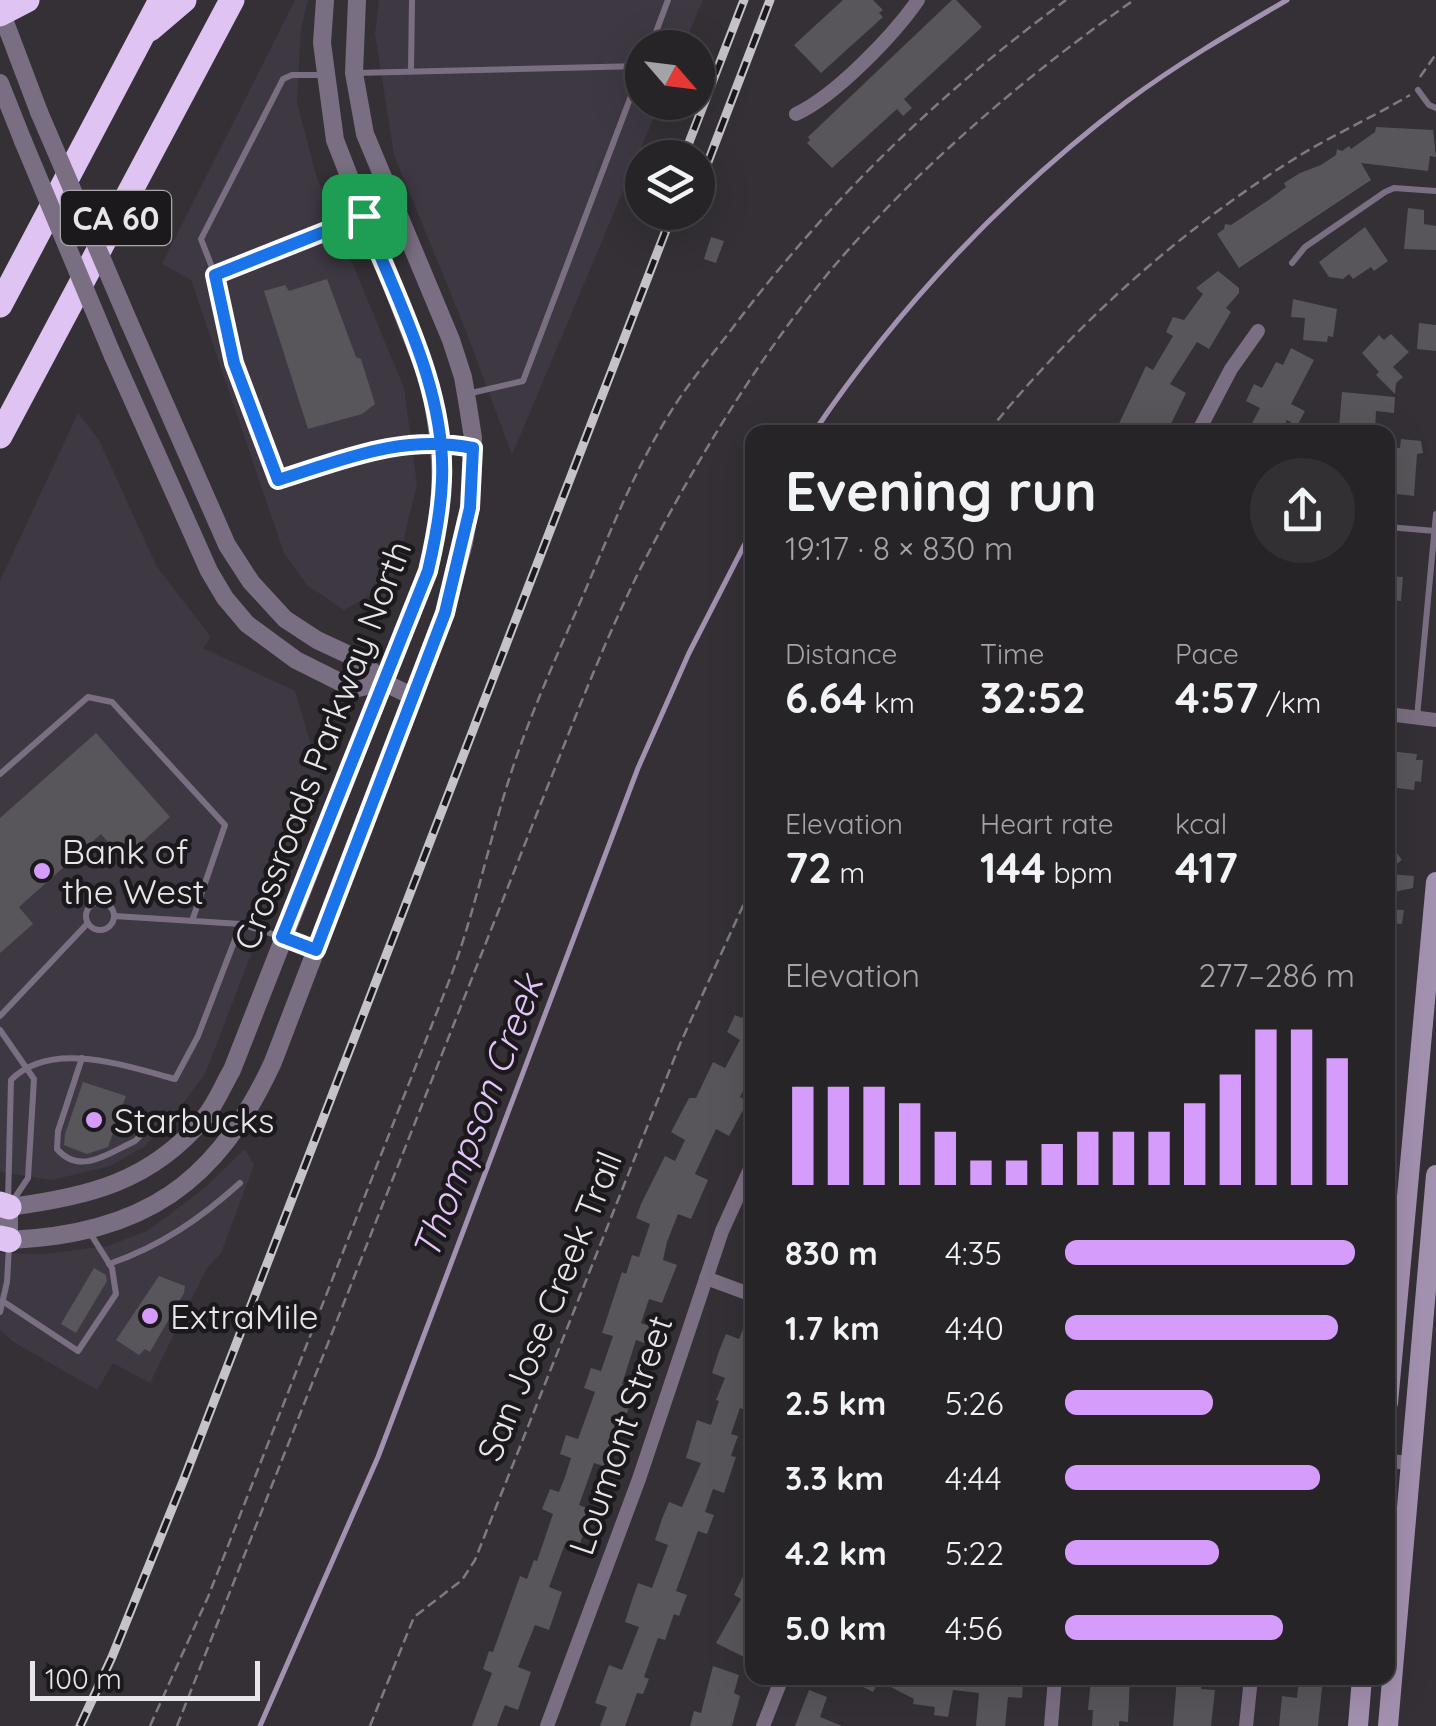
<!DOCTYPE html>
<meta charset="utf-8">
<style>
body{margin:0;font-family:Quicksand,sans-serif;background:#333034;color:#f1f3f6;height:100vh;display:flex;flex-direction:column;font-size:38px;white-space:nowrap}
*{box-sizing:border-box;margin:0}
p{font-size:32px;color:#a4a4a8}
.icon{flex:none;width:55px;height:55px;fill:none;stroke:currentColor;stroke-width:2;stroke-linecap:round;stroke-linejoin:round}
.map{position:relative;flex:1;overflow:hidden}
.details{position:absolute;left:745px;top:425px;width:650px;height:1260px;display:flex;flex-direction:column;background:#272428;border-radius:20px;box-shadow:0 10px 40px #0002,0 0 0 2px #434145}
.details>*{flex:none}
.needle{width:65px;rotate:118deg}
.buttons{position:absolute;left:625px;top:30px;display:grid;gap:20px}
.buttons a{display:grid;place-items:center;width:90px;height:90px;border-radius:50%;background:#272428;box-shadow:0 10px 40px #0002,0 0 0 2px #434145;font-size:50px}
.scale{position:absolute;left:30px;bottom:25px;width:230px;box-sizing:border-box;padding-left:10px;border:5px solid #e8e6ea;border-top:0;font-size:28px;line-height:35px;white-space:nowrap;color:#e8e6ea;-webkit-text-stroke:8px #1b191c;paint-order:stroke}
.pin{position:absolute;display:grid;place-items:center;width:85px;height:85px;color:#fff;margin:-42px;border-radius:20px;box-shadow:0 5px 15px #0006}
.round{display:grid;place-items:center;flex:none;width:105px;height:105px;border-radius:52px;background:#333034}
.head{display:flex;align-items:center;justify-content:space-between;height:170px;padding:0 40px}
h1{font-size:55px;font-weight:700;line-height:75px}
.figures{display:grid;grid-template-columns:repeat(3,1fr);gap:15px;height:170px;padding:10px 40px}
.figures div{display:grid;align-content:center}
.figures b{font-size:42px;font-weight:700}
.figures small{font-size:28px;font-weight:400}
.figures p{font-size:28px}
.chart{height:280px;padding:20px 40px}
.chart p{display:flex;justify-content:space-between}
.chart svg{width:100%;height:180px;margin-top:10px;stroke:#d59cfb;stroke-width:6}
ul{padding:0 40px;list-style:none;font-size:32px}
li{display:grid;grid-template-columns:160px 120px 1fr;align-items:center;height:75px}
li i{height:25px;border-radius:12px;background:#d59cfb}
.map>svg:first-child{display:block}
</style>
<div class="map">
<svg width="1436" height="1726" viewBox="0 0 1436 1726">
<rect width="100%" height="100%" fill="#343036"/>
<!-- built -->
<g fill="#3e3843">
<path d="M 295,0 L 308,0 L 301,29 L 297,102 L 316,175 L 404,388 L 417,484 L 398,563 L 383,603 L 371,595 L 344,610 L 307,585 L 284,553 L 191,280 L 162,264 Z"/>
<path d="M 379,0 L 703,0 L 683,47 L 642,48 L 642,102 L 660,103 L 512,455 L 466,331 L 394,155 L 375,34 Z"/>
<path d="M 78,413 L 99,440 L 157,567 L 211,637 L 203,648 L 295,691 L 314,755 L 326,760 L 205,1074 L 173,1117 L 145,1146 L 110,1166 L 52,1180 L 0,1172 L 0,581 Z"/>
<path d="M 245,1149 L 254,1165 L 221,1253 L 207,1268 L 150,1383 L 113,1363 L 97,1390 L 12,1341 L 0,1329 L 0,1253 L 46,1254 L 108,1246 L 149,1230 L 202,1190 Z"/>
</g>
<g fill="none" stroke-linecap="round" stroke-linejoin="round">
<!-- stream -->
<g stroke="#a391b1" stroke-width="5">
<path d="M 814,432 C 898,307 1006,193 1126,102 C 1177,64 1232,32 1287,0"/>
<path d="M 260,1726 L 378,1457 L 638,768 L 689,653 L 752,530"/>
</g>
</g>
<!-- building -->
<g fill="#58555b">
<path d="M 843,0 L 873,0 L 883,10 L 879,13 L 883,17 L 821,73 L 794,45 Z"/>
<path d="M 952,0 L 956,0 L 982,27 L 904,99 L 912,108 L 903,116 L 897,109 L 832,168 L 807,143 L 810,140 L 808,137 Z"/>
<path d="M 1376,127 L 1433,130 L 1436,157 L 1430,156 L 1428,171 L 1361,163 L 1371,180 L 1239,268 L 1217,234 L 1224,229 L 1225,224 L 1231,225 L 1270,199 L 1286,187 L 1284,183 L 1300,173 L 1321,165 L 1336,155 L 1337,149 L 1342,151 L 1349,146 L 1351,149 L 1375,132 Z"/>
<path d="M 1408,208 L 1424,210 L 1424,224 L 1436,226 L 1436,250 L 1404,249 Z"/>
<path d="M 1365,227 L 1388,261 L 1374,271 L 1371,267 L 1353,279 L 1349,274 L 1343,279 L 1329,277 L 1319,262 Z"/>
<path d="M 711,237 L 724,241 L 716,263 L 704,259 Z"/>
<path d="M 1218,271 L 1239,288 L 1239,293 L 1226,308 L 1231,312 L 1209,349 L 1197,342 L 1170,384 L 1186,393 L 1168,430 L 1156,424 L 1152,432 L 1126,432 L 1117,428 L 1146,366 L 1153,370 L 1173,336 L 1166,332 L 1173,317 L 1184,320 L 1203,294 L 1196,288 Z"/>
<path d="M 327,279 L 356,357 L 361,359 L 375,404 L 362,414 L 308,429 L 264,291 L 285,285 L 289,291 Z"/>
<path d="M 1293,299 L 1337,309 L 1333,337 L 1328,336 L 1327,342 L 1303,340 L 1305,318 L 1291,317 Z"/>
<path d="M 1419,323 L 1436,325 L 1436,351 L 1417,349 Z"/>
<path d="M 1391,334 L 1409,352 L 1393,367 L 1403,377 L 1396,383 L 1395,394 L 1376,375 L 1379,372 L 1362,353 L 1379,335 L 1384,340 Z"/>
<path d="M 1291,348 L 1314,360 L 1291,404 L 1305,411 L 1297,426 L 1287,420 L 1281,432 L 1261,432 L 1250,427 L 1260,408 L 1246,401 L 1254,384 L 1262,388 L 1276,362 L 1283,365 Z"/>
<path d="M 1342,392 L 1395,397 L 1394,413 L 1376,411 L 1375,431 L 1339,428 Z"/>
<path d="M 1401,439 L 1421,441 L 1423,453 L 1417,454 L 1414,496 L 1388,493 L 1388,447 L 1400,448 Z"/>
<path d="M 1388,576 L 1403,577 L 1401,601 L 1388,600 Z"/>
<path d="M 96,733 L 170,817 L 123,859 L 101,834 L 19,907 L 33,924 L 0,953 L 0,818 Z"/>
<path d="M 1388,751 L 1417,754 L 1416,760 L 1423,760 L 1421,782 L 1415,781 L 1414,790 L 1388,787 Z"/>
<path d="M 1388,841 L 1402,860 L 1388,870 Z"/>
<path d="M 1388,874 L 1414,876 L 1413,888 L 1394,892 L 1388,883 Z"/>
<path d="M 1388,909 L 1404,910 L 1402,924 L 1388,923 Z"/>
<path d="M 752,998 L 752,1074 L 740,1097 L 748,1101 L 729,1136 L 716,1129 L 695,1174 L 708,1180 L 691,1219 L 678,1214 L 667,1242 L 663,1260 L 677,1265 L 662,1303 L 649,1299 L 641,1323 L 653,1327 L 647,1344 L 636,1340 L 622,1384 L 636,1388 L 607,1467 L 594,1463 L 579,1505 L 592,1510 L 578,1549 L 565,1544 L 549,1587 L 562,1592 L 549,1630 L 535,1625 L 518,1667 L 531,1672 L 518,1710 L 505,1705 L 497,1726 L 472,1726 L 492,1673 L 483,1669 L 489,1651 L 493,1652 L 520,1576 L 527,1579 L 534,1560 L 537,1561 L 553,1514 L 542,1509 L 550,1489 L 559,1492 L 565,1477 L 571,1458 L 560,1454 L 566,1435 L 578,1439 L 595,1392 L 584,1388 L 591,1368 L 601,1371 L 613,1336 L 602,1333 L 622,1272 L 626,1274 L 632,1255 L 639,1257 L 650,1224 L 636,1218 L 641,1204 L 665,1156 L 675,1161 L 685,1140 L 671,1132 L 689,1098 L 696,1098 L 713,1062 L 725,1068 L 740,1040 L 727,1032 L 735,1015 L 742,1018 Z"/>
<path d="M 83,1082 L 126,1096 L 108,1147 L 87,1154 L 64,1145 L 65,1134 Z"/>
<path d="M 94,1268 L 106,1275 L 107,1281 L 76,1333 L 61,1324 Z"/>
<path d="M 159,1276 L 185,1286 L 184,1293 L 150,1352 L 145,1349 L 139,1355 L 116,1340 Z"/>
<path d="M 752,1307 L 752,1393 L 745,1410 L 740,1408 L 731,1434 L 738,1436 L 731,1456 L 736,1457 L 724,1493 L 713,1489 L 705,1512 L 714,1515 L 707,1534 L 698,1531 L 676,1591 L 687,1595 L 679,1616 L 674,1614 L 665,1640 L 658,1638 L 644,1677 L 649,1679 L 643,1694 L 637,1693 L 625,1726 L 600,1726 L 607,1707 L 595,1703 L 609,1665 L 622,1670 L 639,1627 L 625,1622 L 632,1600 L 638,1583 L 652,1588 L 668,1545 L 655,1540 L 662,1519 L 669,1502 L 682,1507 L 701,1463 L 686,1458 L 697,1420 L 711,1425 L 719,1401 L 716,1400 L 725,1378 L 712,1373 L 719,1351 L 726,1334 L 739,1339 Z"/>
<path d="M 752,1558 L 752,1646 L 746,1658 L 716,1643 L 741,1599 L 734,1595 Z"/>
<path d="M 713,1666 L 739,1675 L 734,1693 L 740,1696 L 732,1726 L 690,1726 L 694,1711 L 701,1713 Z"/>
<path d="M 846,1678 L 908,1678 L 906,1680 L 938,1684 L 938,1678 L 1023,1680 L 1022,1698 L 1008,1697 L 1005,1726 L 976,1726 L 979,1693 L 953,1690 L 948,1717 L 934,1715 L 935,1707 L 913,1704 L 914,1699 L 879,1681 L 873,1692 Z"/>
<path d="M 1091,1678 L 1130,1678 L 1128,1722 L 1119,1721 L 1119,1726 L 1092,1726 L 1093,1710 L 1088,1710 Z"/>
<path d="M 1177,1678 L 1202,1678 L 1201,1689 L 1215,1690 L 1211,1726 L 1173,1726 Z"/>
<path d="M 1299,1678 L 1323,1679 L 1318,1726 L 1279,1726 L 1282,1696 L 1297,1698 Z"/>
<path d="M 809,1690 L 827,1697 L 820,1717 L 842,1726 L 795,1726 Z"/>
</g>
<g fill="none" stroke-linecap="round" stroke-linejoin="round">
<!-- path -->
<g stroke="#7e7b80" stroke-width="2.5" stroke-dasharray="10 5" stroke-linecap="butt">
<path d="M 1420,77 L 1436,54"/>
<path d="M 988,432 C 1076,323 1182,228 1302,154 C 1337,133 1375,116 1410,95"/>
<path d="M 150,1726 L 208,1597 L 451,976 C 479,900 493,820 521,744 C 540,692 563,642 585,591 C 611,530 635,469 670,413 C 687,385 708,360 728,334 C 826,203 934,97 1066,0"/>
<path d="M 177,1726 L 545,793 C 578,711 609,628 650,550 C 701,453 760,356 830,271 C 915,170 1026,75 1134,0"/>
<path d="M 370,1726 L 414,1617 L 462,1580 L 475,1560 L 680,1044 L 752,886"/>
</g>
<!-- service -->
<g stroke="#7a6f82" stroke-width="6">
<path d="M 650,48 L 668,0"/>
<path d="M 411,71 L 412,0"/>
<path d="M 355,73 L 642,66"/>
<path d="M 1418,90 L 1429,105 L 1436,108"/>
<path d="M 362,216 L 215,275 L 234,363 L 278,480 L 382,447 L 436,442"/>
<path d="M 1292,263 L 1305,247 L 1385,192 L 1394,188 L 1436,191"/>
<path d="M 215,275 L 201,239 L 283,79 L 292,75 L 323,75"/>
<path d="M 467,394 L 523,381 L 642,67"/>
<path d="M 1388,527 L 1435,531"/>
<path d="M 1417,717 L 1436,514"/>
<path d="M 0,774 L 88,697 L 112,702 L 225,825 L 192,921"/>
<circle cx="100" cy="916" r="14"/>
<path d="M 114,916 L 241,924"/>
<path d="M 0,1016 L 87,924"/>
<path d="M 0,1030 L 34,1079 L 28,1178 L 12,1202"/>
<path d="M 82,1058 L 58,1131 L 57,1149 C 80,1176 109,1153 135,1141 L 141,1135"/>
<path d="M 8,1201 L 11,1080 C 51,1039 126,1066 175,1079 L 198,1036 L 241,924 L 282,937"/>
<path d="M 109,1264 C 161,1246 200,1219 240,1183"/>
<path d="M 4,1302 L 78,1351 L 116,1294 L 112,1268 L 90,1233"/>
<path d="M 0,1312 L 7,1282 L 9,1246"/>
</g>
<!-- minor -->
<g stroke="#7a6f82" stroke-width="14">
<path d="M 796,114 C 835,96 893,36 918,0"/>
<path d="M 1198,432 L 1231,369 L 1258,331"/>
<path d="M 1388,714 L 1436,720"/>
<path d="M 706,1278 L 752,1295"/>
<path d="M 1388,1461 L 1411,1463"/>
<path d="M 547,1726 L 639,1479 L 722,1231 L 752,1165"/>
<path d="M 763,1726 L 782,1678"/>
<path d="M 1051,1726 L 1055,1678"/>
<path d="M 1246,1726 L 1251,1678"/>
</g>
<!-- tertiary -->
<g stroke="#7a6f82" stroke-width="18">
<path d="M 325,0 L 322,43 L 335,140 L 428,379 C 444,450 445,500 428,571 L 232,1070 C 223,1085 216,1104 204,1118 C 151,1182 87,1197 9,1207 L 9,1240 C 143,1234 217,1184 273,1062 L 445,613 L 464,543 L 470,507 L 473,438 L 468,406 L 463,377 L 451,340 L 365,134 L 354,73 L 357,0"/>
<path d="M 0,9 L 39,112"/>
<path d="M 0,83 L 23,141"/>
<path d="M 129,322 L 227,545 L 251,582 L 285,619 L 317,640 L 362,661 L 383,682 L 414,697"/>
<path d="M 113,356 L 209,571 L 225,598 L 247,624 L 296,660 L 354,689 L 383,682"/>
</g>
<!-- secondary -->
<g stroke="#a391b0" stroke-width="20">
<path d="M 1388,1403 L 1436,882"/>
<path d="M 1358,1726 L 1362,1678"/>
<path d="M 1388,1726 L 1436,1175"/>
</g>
<!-- motorway -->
<g stroke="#dfc3f2" stroke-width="25">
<path d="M 0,14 L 27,0"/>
<path d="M 150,29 L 184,0"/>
<path d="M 0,305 L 161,0"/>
<path d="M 0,436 L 232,0"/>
<path d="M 0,1204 L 9,1207"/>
<path d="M 0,1238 L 9,1240"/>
</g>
<defs>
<g id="rail">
<path d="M 683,158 L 744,0"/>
<path d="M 698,188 L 770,0"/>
<path d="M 80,1726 L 112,1657 L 184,1479 L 673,212"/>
</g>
</defs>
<!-- rail casing -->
<use href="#rail" stroke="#c6c3c8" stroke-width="9"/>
<!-- rail -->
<use href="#rail" stroke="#1b191c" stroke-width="5" stroke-dasharray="15" stroke-linecap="butt"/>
<!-- tertiary-bridge -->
<g stroke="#7a6f82" stroke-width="18">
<path d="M 39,112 L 129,322"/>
<path d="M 23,141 L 113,356"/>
</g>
</g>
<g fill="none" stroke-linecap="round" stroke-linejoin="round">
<defs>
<path id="route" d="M 364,216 C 396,299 446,388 442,480 C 441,511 435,541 428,571 L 282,937 L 316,950 L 445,613 L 470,508 L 473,448 C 402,434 345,459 278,480 L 234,363 L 215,275 L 364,216"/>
</defs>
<!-- route casing -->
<use href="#route" stroke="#fff" stroke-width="20"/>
<!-- route -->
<use href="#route" stroke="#1a73e8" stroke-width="12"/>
</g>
<!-- markers -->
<g fill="#d59cfb" stroke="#1b191c" stroke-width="4">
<circle cx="42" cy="871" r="10"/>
<circle cx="94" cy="1120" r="10"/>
<circle cx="150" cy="1316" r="10"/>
</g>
<g text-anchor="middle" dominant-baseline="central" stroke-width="9" stroke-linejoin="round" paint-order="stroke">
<!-- shield labels -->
<rect fill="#1b191c" stroke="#aaa8ac" stroke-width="2.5" x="61" y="191" width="110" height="54" rx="8"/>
<g font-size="32" font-weight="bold" fill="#e8e6ea">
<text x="116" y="218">CA 60</text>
</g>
<!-- street labels -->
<g font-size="35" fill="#e8e6ea" stroke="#1b191c">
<text transform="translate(322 745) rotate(-69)">Crossroads Parkway North</text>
<text transform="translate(549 1306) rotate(-68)">San Jose Creek Trail</text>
<text transform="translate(620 1435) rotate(-71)">Loumont Street</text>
</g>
<!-- poi labels -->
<g font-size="35" fill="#e8e6ea" stroke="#1b191c" text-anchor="start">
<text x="62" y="851">Bank of<tspan x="62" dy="40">the West</tspan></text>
<text x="114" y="1120">Starbucks</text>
<text x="170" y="1316">ExtraMile</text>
</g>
<!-- water labels -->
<g font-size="38" font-style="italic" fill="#e4c4fa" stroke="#1b191c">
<text transform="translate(477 1117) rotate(-69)">Thompson Creek</text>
</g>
</g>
</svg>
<div class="buttons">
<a><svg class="needle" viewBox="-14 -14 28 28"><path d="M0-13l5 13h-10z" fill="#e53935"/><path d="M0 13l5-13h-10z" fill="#a4a4a8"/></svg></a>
<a><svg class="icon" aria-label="layers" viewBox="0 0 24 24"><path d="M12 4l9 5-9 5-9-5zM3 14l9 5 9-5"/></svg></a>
</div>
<div class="scale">100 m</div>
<div class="pin" style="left:364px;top:216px;background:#1e9e55"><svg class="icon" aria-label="arrive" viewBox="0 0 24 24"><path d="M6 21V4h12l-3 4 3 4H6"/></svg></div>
<section class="details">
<div class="head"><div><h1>Evening run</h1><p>19:17 · 8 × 830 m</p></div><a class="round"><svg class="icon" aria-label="share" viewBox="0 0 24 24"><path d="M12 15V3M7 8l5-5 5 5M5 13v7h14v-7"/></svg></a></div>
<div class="figures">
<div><p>Distance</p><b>6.64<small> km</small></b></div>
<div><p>Time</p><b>32:52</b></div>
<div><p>Pace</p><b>4:57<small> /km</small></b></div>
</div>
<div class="figures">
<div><p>Elevation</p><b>72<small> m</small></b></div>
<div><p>Heart rate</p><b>144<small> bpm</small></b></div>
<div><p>kcal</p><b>417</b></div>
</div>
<div class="chart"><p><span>Elevation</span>277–286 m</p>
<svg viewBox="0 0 160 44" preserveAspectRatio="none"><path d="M5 44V20M15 44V20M25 44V20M35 44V24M45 44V31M55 44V38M65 44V38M75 44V34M85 44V31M95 44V31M105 44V31M115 44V24M125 44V17M135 44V6M145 44V6M155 44V13"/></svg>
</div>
<ul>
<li><b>830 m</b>4:35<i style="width:100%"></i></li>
<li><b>1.7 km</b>4:40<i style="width:94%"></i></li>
<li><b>2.5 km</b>5:26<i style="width:51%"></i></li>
<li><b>3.3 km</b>4:44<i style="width:88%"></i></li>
<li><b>4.2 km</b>5:22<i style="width:53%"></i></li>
<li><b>5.0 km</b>4:56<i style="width:75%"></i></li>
</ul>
</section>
</div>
